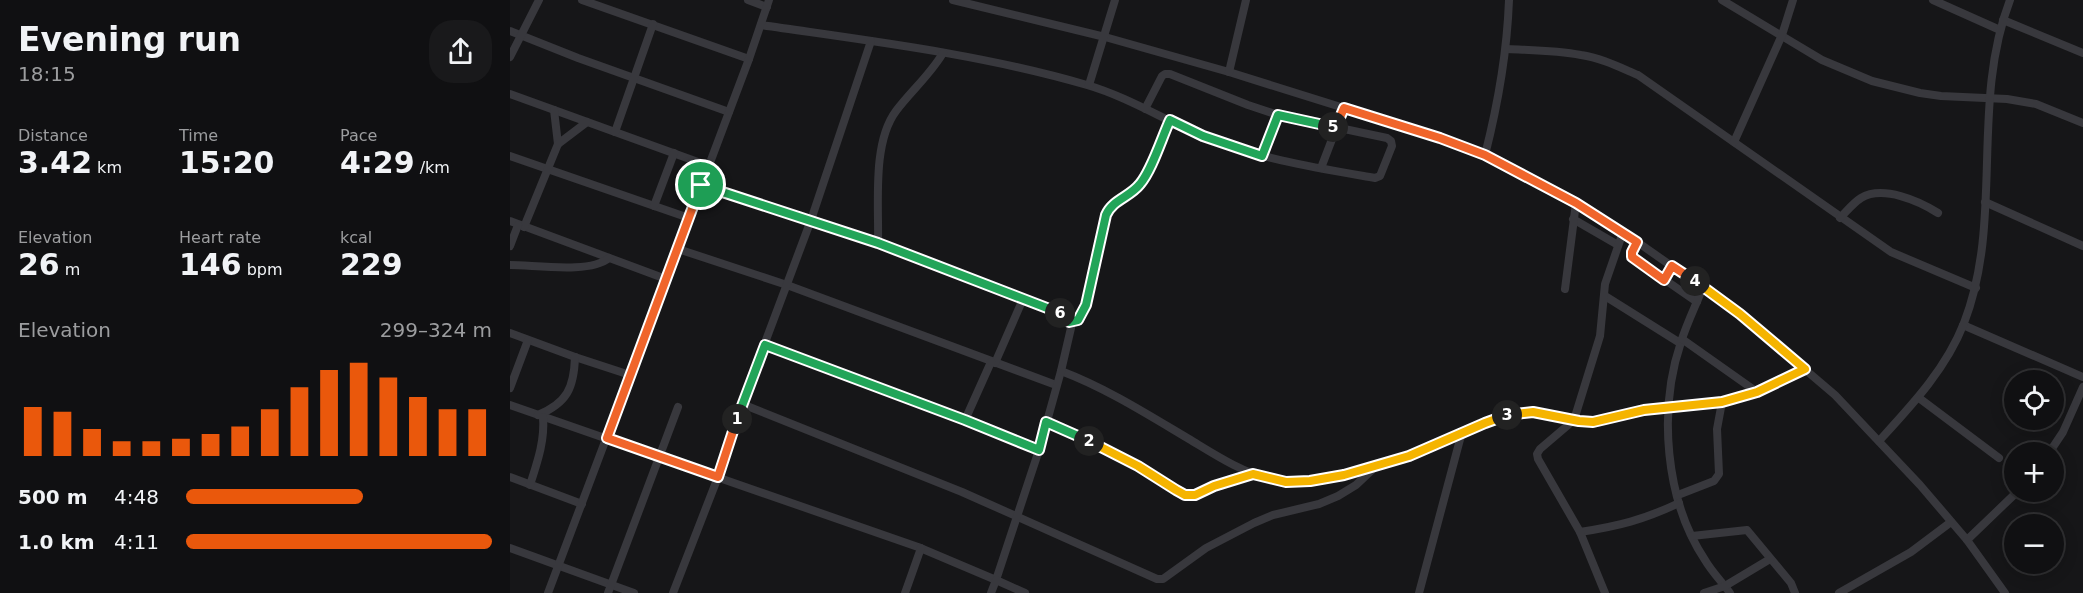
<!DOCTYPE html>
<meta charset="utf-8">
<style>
body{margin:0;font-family:"DejaVu Sans",sans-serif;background:#19191b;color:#f1f3f6;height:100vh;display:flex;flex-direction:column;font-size:22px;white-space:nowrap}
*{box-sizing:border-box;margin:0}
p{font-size:20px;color:#9c9d9f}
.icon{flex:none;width:33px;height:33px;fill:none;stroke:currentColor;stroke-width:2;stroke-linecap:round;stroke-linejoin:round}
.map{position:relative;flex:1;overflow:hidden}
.sheet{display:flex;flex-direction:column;background:#101012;width:510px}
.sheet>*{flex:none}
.buttons{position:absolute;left:1494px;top:370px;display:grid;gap:12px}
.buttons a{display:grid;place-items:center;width:60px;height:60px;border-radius:50%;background:#101012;box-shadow:0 3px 15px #0003,0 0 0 2px #303032;font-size:30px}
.pin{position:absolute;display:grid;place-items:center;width:51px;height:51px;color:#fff;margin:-26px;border:3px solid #fff;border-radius:50%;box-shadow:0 2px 6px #0007}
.km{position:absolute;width:30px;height:30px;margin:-15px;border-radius:50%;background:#222;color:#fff;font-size:16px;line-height:30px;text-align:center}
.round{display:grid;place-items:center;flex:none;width:63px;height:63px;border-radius:24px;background:#19191b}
.headline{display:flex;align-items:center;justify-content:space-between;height:102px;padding:0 18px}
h1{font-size:33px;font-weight:700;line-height:45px}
.metrics{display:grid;grid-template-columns:repeat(3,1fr);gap:9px;height:102px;padding:6px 18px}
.metrics div{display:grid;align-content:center}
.metrics b{font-size:30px;font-weight:700}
.metrics small{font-size:16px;font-weight:400}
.metrics p{font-size:16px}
.chart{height:168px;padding:12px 18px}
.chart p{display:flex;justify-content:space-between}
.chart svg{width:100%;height:108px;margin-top:6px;stroke:#ea580c;stroke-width:6}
ul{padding:0 18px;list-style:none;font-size:20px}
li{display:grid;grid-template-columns:96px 72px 1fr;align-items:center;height:45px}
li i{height:15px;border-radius:8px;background:#ea580c}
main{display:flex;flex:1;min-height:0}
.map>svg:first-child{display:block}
</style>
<main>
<section class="sheet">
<div class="headline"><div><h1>Evening run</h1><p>18:15</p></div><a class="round"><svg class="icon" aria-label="share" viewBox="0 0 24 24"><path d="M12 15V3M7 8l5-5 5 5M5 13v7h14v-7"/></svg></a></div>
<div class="metrics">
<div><p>Distance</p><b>3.42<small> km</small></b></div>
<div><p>Time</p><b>15:20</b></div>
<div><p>Pace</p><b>4:29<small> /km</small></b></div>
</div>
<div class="metrics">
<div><p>Elevation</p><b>26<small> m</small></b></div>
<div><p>Heart rate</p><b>146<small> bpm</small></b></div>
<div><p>kcal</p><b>229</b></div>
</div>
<div class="chart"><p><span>Elevation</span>299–324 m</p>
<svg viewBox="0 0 160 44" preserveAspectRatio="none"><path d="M5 44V24M15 44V26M25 44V33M35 44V38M45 44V38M55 44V37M65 44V35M75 44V32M85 44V25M95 44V16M105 44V9M115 44V6M125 44V12M135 44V20M145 44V25M155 44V25"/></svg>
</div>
<ul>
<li><b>500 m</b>4:48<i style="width:58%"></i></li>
<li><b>1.0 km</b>4:11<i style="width:100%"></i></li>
</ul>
</section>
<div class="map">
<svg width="1573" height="593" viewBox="0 0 1573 593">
<rect width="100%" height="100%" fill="#161618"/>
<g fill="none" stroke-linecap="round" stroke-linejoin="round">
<!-- minor -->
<g stroke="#38383d" stroke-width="8">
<path d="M 72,0 L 239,59"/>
<path d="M 238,0 L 257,7"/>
<path d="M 443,0 L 595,37 L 719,72 L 930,138 L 975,155 L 1066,203 L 1113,232 L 1230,314 L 1325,395 L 1410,485 L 1457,540 L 1495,593"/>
<path d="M 1212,0 L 1312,60 L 1362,81 L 1410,93 L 1431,96 L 1497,99 L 1526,104 L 1573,123"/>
<path d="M 1423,0 L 1490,30"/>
<path d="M 1493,20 L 1573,53"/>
<path d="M 251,25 C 360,41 471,54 577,85 C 618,97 654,120 693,136 C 748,159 807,168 865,178 L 870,176 L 882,146 L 881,141 L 877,138 L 768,115 L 738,105 L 660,74 L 655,74 L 652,76 L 635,109"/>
<path d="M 0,31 L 68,58 L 219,112"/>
<path d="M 996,49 C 1021,50 1046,50 1071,55 C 1091,58 1109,67 1128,75 L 1381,252 L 1466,288"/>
<path d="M 0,57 L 29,0"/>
<path d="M 719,72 L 736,0"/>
<path d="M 579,85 L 605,0"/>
<path d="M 0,94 L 199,166"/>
<path d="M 44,110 L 48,144"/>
<path d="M 105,132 L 143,24"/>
<path d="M 1224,142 L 1272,35 L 1283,0"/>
<path d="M 975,155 C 988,104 997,53 999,0"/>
<path d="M 0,156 L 179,218"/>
<path d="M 752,156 L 768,115"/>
<path d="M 811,168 L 834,108"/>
<path d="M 1475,202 L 1573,246"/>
<path d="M 144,206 L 164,153"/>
<path d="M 1330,218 C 1337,211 1343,203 1351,198 C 1373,185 1409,201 1428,213"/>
<path d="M 1063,219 L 1108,245"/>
<path d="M 0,221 L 156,279"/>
<path d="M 14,227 L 48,144 L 77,122"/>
<path d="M 1127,242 L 1122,252 L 1122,257 L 1187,302"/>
<path d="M 368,243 C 369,204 362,143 386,111 C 401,91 420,75 433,53"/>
<path d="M 0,246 L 8,225"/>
<path d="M 168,249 L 277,285 L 546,385"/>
<path d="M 0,265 C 25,265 80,274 99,258"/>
<path d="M 1193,287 C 1186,305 1177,323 1171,342 C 1148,410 1155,500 1195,560 C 1202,572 1212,582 1220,593"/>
<path d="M 1055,289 L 1066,203"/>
<path d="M 1095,296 L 1170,343"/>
<path d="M 559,322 L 568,320 L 576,305 L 598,209 L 624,191 L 634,180 L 660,120"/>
<path d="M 1453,325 L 1573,377"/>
<path d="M 0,333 L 65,357 L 120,375"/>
<path d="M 1172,339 L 1247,392"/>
<path d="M 255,345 L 455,420 L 529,450"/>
<path d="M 485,363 L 513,299"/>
<path d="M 551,371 C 596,388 637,414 679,439 C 704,454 731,472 760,479 C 800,489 859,470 897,457 C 914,451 930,442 947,435 C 966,427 985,416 1006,412 C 1032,408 1056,423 1082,422 C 1100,421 1117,413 1135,410 C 1160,406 1186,406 1212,402 C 1241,398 1269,382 1295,369"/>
<path d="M 0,388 L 18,340"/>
<path d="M 1409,398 L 1489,458"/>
<path d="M 232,404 L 452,492 L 647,579 L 653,579 L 696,548 L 744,523 L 763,515 L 809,504 L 828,496 L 846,485 L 864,468"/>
<path d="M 0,405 L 408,547 L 486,580 L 529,450 L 551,371 L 561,328 L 556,317 L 368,243 L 191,185"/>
<path d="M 28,415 C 57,403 64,388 65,357"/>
<path d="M 455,420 L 481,362"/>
<path d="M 536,422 C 567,436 599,449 629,466 C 642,474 662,492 677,495 C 686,496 731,478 743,474"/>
<path d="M 1369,441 C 1402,405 1436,369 1454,323 C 1494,220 1460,104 1500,0"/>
<path d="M 1539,453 L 1553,432 L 1573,387"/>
<path d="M 0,477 L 72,504"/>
<path d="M 20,485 C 27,463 35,441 33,417"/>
<path d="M 1168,495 L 1204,481 L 1209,474 L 1207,429 L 1212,402"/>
<path d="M 1070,532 C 1109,526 1133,520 1169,503"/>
<path d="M 1182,536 L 1237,530 L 1281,583 L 1285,593"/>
<path d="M 1457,540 L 1507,492"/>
<path d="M 0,548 L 124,593"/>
<path d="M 38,593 L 239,59 L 259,0"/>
<path d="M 98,593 L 168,407"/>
<path d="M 163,593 L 208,477 L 232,404 L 301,220 L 361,41"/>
<path d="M 395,593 L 411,548"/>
<path d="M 481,593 L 486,580 L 515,593"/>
<path d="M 909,593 L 952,432"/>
<path d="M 1095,593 L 1070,532 L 1028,459 L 1027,454 L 1030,449 L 1064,420 L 1090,336 L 1095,284 L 1113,232"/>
<path d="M 1194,593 L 1215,586 L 1260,559"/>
<path d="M 1329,593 L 1401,552 L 1441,522"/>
</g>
</g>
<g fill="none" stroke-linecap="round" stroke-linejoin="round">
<defs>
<path id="split-1" d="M 191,185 L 97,438 L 208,477 L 227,419"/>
<path id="split-2" d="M 227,419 L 255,345 L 455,420 L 529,450 L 536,422 L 579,441"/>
<path id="split-3" d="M 579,441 L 628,466 L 666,490 L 675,495 L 685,495 L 704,486 L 743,474 L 776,482 L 800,481 L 834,475 L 899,456 L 975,423 L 997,415"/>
<path id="split-4" d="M 997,415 L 1023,412 L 1069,421 L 1083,422 L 1134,410 L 1212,402 L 1247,392 L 1295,369 L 1230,314 L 1185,281"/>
<path id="split-5" d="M 823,127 L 826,127 L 834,108 L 930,138 L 975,155 L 1066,203 L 1127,242 L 1122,252 L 1122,257 L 1154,280 L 1162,266 L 1185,281"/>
<path id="split-6" d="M 550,313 L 556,317 L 559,322 L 568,320 L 576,305 L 596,215 C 602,200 620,197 630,184 C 642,170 652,137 660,120 L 693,136 L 752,156 L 768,115 L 823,127"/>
<path id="split-7" d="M 191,185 L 368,243 L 550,313"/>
</defs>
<!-- split-1 casing -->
<use href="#split-1" stroke="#fff" stroke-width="12"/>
<!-- split-2 casing -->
<use href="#split-2" stroke="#fff" stroke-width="12"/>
<!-- split-3 casing -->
<use href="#split-3" stroke="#fff" stroke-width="12"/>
<!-- split-4 casing -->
<use href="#split-4" stroke="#fff" stroke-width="12"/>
<!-- split-5 casing -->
<use href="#split-5" stroke="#fff" stroke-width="12"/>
<!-- split-6 casing -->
<use href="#split-6" stroke="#fff" stroke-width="12"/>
<!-- split-7 casing -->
<use href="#split-7" stroke="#fff" stroke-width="12"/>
<!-- split-1 -->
<use href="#split-1" stroke="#f0652b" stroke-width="8"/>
<!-- split-2 -->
<use href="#split-2" stroke="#22a559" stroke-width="8"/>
<!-- split-3 -->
<use href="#split-3" stroke="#f5b400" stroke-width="8"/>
<!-- split-4 -->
<use href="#split-4" stroke="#f5b400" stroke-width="8"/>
<!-- split-5 -->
<use href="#split-5" stroke="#f0652b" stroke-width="8"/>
<!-- split-6 -->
<use href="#split-6" stroke="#22a559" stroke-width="8"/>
<!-- split-7 -->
<use href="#split-7" stroke="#22a559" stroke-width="8"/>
</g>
</svg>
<div class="buttons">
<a><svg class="icon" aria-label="locate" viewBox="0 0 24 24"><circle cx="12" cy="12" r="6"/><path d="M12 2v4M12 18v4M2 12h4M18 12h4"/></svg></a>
<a>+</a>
<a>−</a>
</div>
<div class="pin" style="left:191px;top:185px;background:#1e9e55"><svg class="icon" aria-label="arrive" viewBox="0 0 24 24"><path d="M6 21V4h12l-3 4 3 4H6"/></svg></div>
<b class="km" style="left:227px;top:419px">1</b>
<b class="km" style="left:579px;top:441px">2</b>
<b class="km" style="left:997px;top:415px">3</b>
<b class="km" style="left:1185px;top:281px">4</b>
<b class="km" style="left:823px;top:127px">5</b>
<b class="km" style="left:550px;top:313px">6</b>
</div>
</main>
